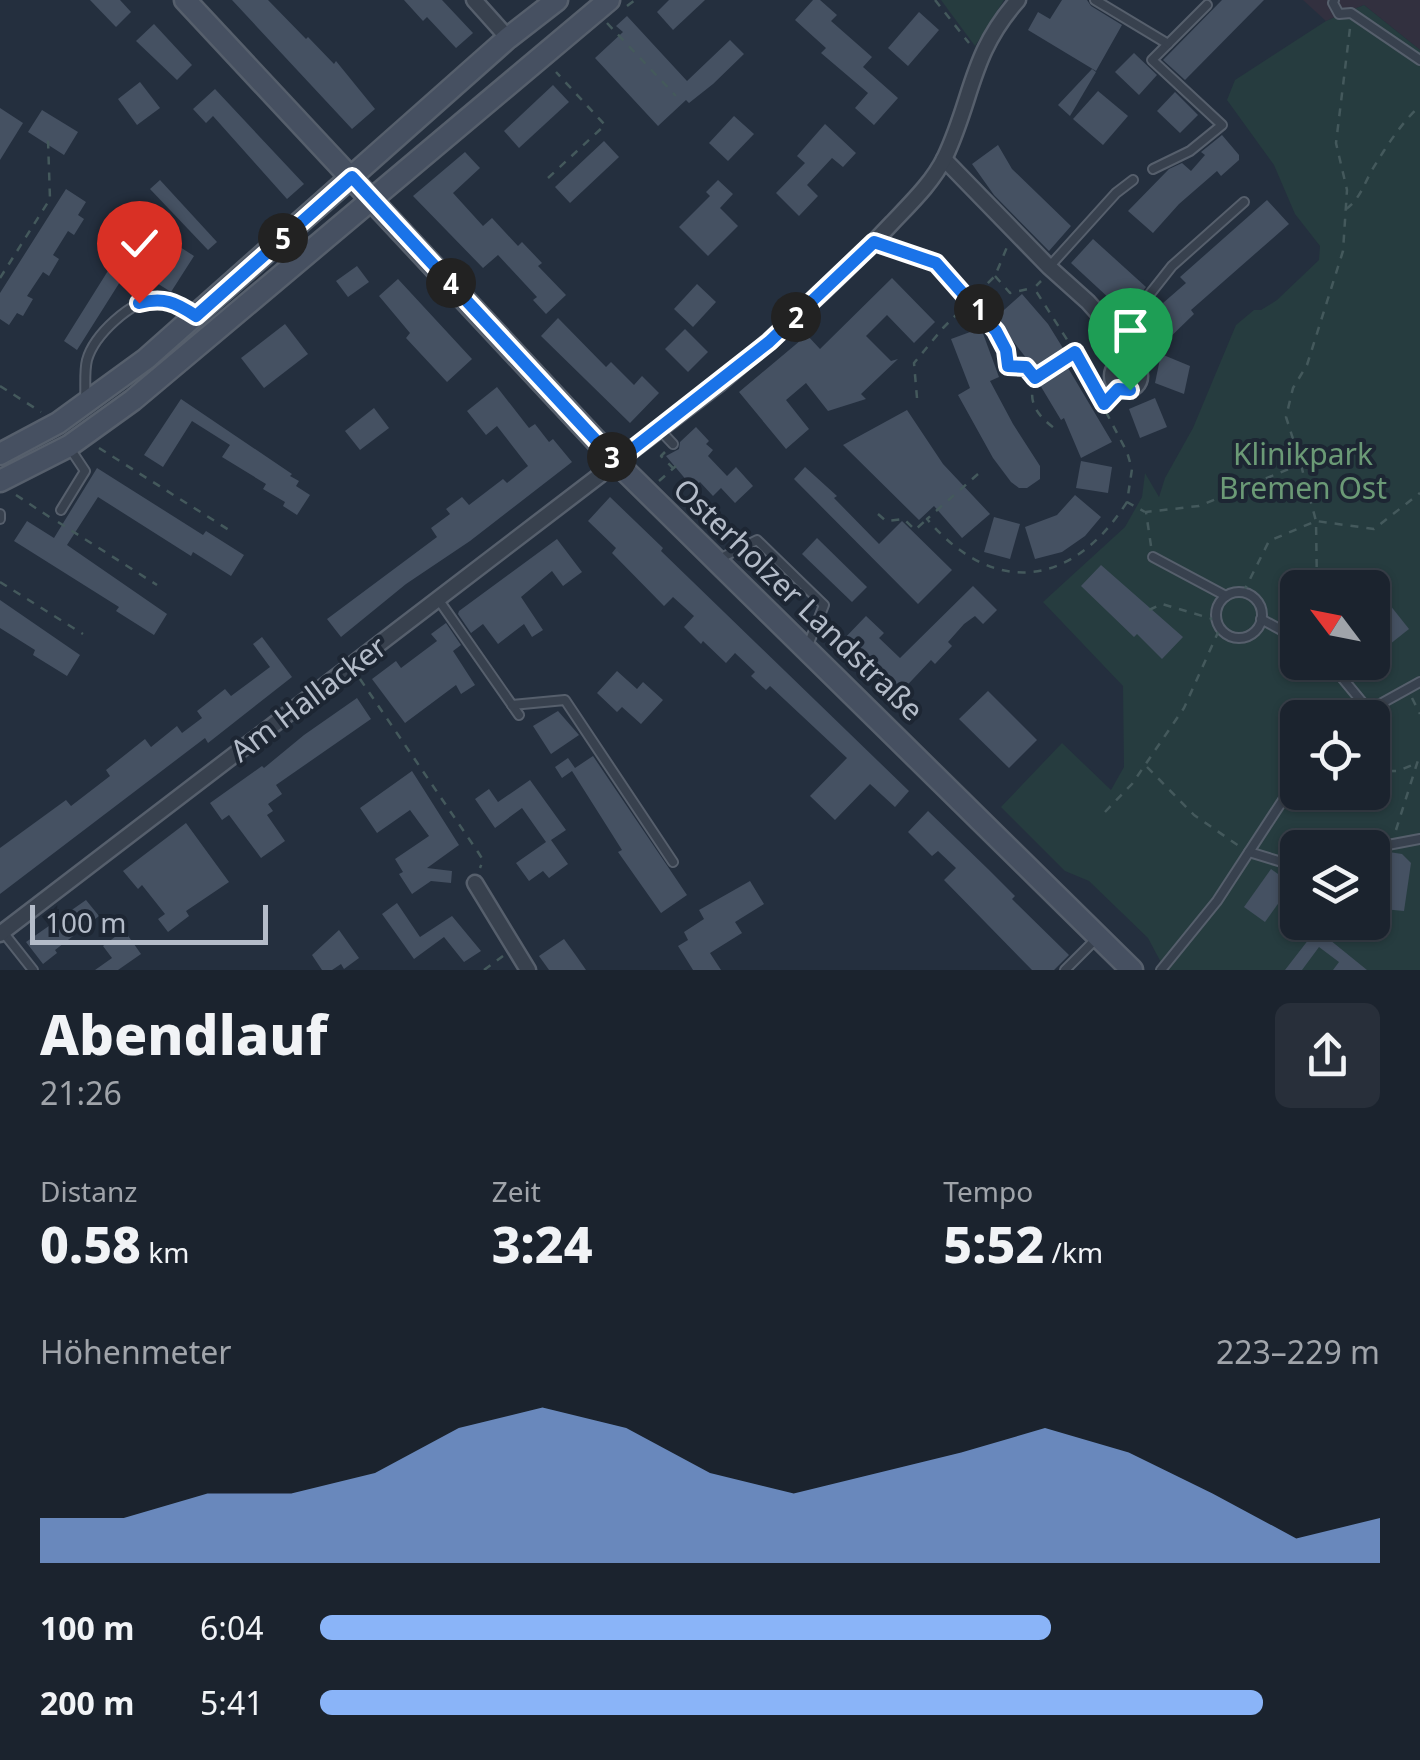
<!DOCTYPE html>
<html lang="de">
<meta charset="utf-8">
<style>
body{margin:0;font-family:"Noto Sans",sans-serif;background:#282f3a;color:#f1f3f6;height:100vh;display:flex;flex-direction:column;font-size:38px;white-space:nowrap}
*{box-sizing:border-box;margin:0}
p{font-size:32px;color:#a0a4aa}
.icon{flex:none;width:55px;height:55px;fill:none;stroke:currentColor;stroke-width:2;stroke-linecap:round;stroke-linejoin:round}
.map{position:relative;height:970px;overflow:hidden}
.side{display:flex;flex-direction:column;background:#1b232e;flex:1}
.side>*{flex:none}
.needle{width:65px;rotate:302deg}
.controls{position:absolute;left:1280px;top:570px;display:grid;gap:20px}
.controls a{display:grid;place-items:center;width:110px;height:110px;border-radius:15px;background:#1b232e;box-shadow:0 2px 8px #0004,0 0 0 2px #39404a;font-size:50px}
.scale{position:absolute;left:30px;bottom:25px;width:238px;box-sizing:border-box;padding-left:10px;border:5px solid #b4bcc9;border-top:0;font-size:28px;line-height:35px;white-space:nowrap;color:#b4bcc9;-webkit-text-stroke:8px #1d2633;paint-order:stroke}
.pin{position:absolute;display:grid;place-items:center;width:85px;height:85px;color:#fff;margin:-102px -42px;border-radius:50% 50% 50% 0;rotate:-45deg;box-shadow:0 0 10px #0007}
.pin .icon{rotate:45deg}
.km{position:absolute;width:50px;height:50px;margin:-25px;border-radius:50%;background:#222;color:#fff;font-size:28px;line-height:50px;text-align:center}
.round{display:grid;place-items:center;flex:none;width:105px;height:105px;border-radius:15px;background:#282f3a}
.summary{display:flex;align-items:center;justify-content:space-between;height:170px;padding:0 40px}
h1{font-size:55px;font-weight:800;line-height:75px}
.stats{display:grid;grid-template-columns:repeat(3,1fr);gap:15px;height:170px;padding:10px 40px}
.stats div{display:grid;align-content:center}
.stats b{font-size:50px;font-weight:800}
.stats small{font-size:28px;font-weight:400}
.stats p{font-size:28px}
.chart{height:280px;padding:20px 40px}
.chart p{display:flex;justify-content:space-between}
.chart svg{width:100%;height:180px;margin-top:10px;fill:#8ab4f8;opacity:.7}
ul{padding:0 40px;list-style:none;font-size:32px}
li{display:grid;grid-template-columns:160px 120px 1fr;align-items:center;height:75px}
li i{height:25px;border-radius:12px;background:#8ab4f8}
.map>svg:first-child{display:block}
</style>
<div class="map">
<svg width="1420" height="970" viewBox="0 0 1420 970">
<rect width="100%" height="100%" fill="#242f3e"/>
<!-- medical -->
<path fill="#32303f" d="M 1303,0 L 1420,0 L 1420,50 L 1364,5 L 1326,21 Z"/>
<!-- green -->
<g fill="#263c3f" fill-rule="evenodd">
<path d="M 941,0 L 1004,0 L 975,46 Z"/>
<path d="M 1364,5 L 1420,50 L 1420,970 L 1165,970 L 1148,938 L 1089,881 L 1065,871 L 1001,807 L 1062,743 L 1111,790 L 1124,767 L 1123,686 L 1043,602 L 1125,527 L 1142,497 L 1145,473 L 1159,497 L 1165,478 L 1193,428 L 1236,325 L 1254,310 L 1261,310 L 1277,300 L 1319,260 L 1320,246 L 1295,214 L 1274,165 L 1227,100 L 1235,80 L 1326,21 ZM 1298,588 L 1372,588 L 1372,662 L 1298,662 ZM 1298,718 L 1372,718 L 1372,792 L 1298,792 ZM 1298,848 L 1372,848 L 1372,922 L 1298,922 Z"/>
</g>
<!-- building -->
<g fill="#455162">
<path d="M 90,0 L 120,0 L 131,12 L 116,27 Z"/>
<path d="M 232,0 L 268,0 L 306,39 L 308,37 L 334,64 L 336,61 L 375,109 L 352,129 Z"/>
<path d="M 404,0 L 442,0 L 473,33 L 456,48 L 427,17 L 423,21 Z"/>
<path d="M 669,0 L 705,0 L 673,30 L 657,12 Z"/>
<path d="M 813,0 L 820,0 L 837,15 L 831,21 L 872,57 L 863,67 L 898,98 L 874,125 L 855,108 L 868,93 L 821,53 L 826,48 L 795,20 Z"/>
<path d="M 1062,0 L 1087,0 L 1091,6 L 1122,25 L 1096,71 L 1028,30 L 1038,12 L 1050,19 Z"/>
<path d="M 1222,0 L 1264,0 L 1185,80 L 1163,60 Z"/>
<path d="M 919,12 L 939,30 L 908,66 L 888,48 Z"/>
<path d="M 627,16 L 687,81 L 730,40 L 744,54 L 713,84 L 689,103 L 686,100 L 658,126 L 595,58 L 623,32 L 616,26 Z"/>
<path d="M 154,24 L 192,65 L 177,80 L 136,41 Z"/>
<path d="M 1134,53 L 1157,75 L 1139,95 L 1115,72 Z"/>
<path d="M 1092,69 L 1096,72 L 1070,116 L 1058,105 Z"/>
<path d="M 140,82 L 160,108 L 137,125 L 118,99 Z"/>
<path d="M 553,85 L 569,102 L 519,148 L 504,131 Z"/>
<path d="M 215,89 L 304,184 L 287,199 L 213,116 L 206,123 L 193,109 Z"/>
<path d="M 1098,91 L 1128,116 L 1103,145 L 1073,119 Z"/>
<path d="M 1175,92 L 1198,115 L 1180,133 L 1157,111 Z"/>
<path d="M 0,108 L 23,123 L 0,160 Z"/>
<path d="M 42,110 L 78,132 L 64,155 L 28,132 Z"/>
<path d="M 734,116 L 754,134 L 728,161 L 709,143 Z"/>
<path d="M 825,124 L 856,153 L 843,167 L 832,158 L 807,185 L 818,196 L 799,216 L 776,193 L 805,163 L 797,156 Z"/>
<path d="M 1222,135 L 1239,155 L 1239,160 L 1221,176 L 1217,171 L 1179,204 L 1153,233 L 1128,211 L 1169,169 L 1182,163 L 1191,171 L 1205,155 L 1201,152 Z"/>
<path d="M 604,141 L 619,157 L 570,203 L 555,187 Z"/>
<path d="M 998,145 L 1012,169 L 1071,226 L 1049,251 L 994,195 L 972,164 Z"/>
<path d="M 465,152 L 480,168 L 453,193 L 483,226 L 492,218 L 518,246 L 522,242 L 542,263 L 538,266 L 566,295 L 546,314 L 533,300 L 537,297 L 498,255 L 483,268 L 413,196 Z"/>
<path d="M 160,180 L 217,242 L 208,250 L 150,189 Z"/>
<path d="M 718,180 L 733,194 L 720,208 L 738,226 L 708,256 L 679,227 L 710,196 L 706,192 Z"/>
<path d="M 66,189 L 86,202 L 78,215 L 84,219 L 74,235 L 68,231 L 53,255 L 59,259 L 49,276 L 43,272 L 27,296 L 33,299 L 23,316 L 17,313 L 9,325 L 0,319 L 0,293 Z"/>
<path d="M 1267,200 L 1289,224 L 1191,310 L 1194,314 L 1159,348 L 1137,323 L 1157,297 L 1163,303 L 1186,283 L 1180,277 Z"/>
<path d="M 135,218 L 194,256 L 171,292 L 130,266 L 77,350 L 64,341 L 116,258 L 111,255 Z"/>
<path d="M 1093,239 L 1146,287 L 1127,311 L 1124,312 L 1071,263 Z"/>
<path d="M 357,266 L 369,282 L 348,297 L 336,281 Z"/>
<path d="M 892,278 L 935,322 L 914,343 L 887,315 L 866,336 L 891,361 L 898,359 L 861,394 L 866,399 L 828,411 L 806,383 L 786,400 L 809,429 L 786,449 L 739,392 L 807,335 L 820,349 Z"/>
<path d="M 398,279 L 472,359 L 447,382 L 406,338 L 410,333 L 379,296 Z"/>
<path d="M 697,284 L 716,302 L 693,327 L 674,309 Z"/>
<path d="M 1022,294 L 1048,324 L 1066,353 L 1061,356 L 1112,442 L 1081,458 L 1064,418 L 1061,420 L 1037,380 L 1041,377 L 995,318 Z"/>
<path d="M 558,318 L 606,367 L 611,362 L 634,385 L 642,376 L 659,393 L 630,423 L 541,336 Z"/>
<path d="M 285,324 L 308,354 L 264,388 L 241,358 Z"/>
<path d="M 981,328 L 999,377 L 990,381 L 1013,424 L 1040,466 L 1040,479 L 1027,488 L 1019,488 L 1011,482 L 993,458 L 958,395 L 970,388 L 951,339 Z"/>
<path d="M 685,329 L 708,352 L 688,372 L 665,349 Z"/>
<path d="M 1161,354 L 1190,366 L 1184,394 L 1155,383 Z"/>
<path d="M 497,387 L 529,428 L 535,424 L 549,442 L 553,439 L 572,462 L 470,541 L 406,584 L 341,637 L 327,619 L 437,537 L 431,528 L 450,514 L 446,509 L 462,497 L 469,505 L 503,479 L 507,483 L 528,466 L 497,426 L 486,435 L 467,411 Z"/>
<path d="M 1155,398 L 1167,427 L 1140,438 L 1129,409 Z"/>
<path d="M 181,399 L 292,474 L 290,476 L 299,481 L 296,486 L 310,495 L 297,515 L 283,506 L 285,502 L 263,489 L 266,484 L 222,457 L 230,445 L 192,421 L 163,467 L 144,455 Z"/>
<path d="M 374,408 L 389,428 L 360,450 L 345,431 Z"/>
<path d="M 907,410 L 943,464 L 990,514 L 962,538 L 934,506 L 919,520 L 843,445 Z"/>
<path d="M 696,427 L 709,441 L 706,444 L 713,450 L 708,456 L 727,476 L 736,467 L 753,486 L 735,503 L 721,488 L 713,496 L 700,482 L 693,488 L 666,456 L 679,449 L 680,442 Z"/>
<path d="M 1081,461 L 1112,467 L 1108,493 L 1076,488 Z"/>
<path d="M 805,467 L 837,496 L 834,498 L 879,544 L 902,521 L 952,570 L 918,604 L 794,479 Z"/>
<path d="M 97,468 L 203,535 L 206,531 L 244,555 L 231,576 L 193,552 L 191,556 L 98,497 L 67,545 L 167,614 L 154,635 L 116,611 L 119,607 L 14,541 L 27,521 L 54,538 Z"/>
<path d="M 1075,495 L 1101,517 L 1085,536 L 1062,552 L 1035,559 L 1025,527 L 1057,515 Z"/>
<path d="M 610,497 L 663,548 L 661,551 L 909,791 L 895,807 L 870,784 L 835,820 L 810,796 L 847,758 L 770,686 L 766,690 L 751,676 L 755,672 L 735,653 L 726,663 L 703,641 L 701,644 L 684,627 L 694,616 L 673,597 L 664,606 L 612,553 L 616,548 L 588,521 Z"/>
<path d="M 994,517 L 1020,524 L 1010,559 L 984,552 Z"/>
<path d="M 817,538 L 867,587 L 852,602 L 802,554 Z"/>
<path d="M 557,539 L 582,572 L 563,586 L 552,571 L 521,597 L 543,630 L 532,637 L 524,624 L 498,644 L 483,624 L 471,633 L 458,614 L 459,611 Z"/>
<path d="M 1101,565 L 1183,637 L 1162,659 L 1137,634 L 1134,637 L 1081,586 Z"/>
<path d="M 973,586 L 997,610 L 983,624 L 975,616 L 964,624 L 948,642 L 952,646 L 935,664 L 931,660 L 896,697 L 842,641 L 866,616 L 884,633 L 879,638 L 900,658 Z"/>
<path d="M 1382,595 L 1409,629 L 1380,652 L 1372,643 L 1372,602 Z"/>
<path d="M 0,600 L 80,655 L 67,676 L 33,655 L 35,650 L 0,628 Z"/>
<path d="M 446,623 L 461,645 L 453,651 L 475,685 L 461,694 L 456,685 L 405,723 L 372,679 L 396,661 L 401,668 L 437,641 L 431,634 Z"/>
<path d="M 262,637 L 292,677 L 208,743 L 205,738 L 0,894 L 0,848 L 66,800 L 71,806 L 110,776 L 106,770 L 145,739 L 151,747 L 177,726 L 182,733 L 202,718 L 197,711 L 225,689 L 231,696 L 270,667 L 253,644 Z"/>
<path d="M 617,671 L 637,689 L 643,682 L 663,700 L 641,724 L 622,707 L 617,712 L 597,693 Z"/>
<path d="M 988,691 L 1037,740 L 1009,768 L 959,719 Z"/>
<path d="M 357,698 L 371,719 L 276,785 L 282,794 L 268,804 L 273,811 L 267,815 L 285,841 L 261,858 L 229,815 L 222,820 L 210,803 L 262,766 L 264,768 L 304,735 Z"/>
<path d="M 558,711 L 579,735 L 551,754 L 533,726 Z"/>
<path d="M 593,756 L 687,895 L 661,913 L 618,852 L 622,850 L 572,771 L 562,778 L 555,767 L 568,758 L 575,768 Z"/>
<path d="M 412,771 L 459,845 L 427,868 L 452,871 L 451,883 L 431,881 L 412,894 L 399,874 L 403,872 L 395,859 L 429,836 L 410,810 L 377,833 L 360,808 Z"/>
<path d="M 530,780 L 566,830 L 551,840 L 568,864 L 549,878 L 543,871 L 529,881 L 516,863 L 546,842 L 522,808 L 495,828 L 475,799 L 489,789 L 498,802 Z"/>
<path d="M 928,811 L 988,869 L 1015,896 L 1012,899 L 1069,955 L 1054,970 L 1032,970 L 944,880 L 956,868 L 938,851 L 932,856 L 908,832 Z"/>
<path d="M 186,823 L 229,882 L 186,911 L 189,916 L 168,932 L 158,919 L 165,914 L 142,885 L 138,889 L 123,871 Z"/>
<path d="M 1389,852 L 1402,854 L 1411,863 L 1404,911 L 1372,908 L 1374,855 Z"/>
<path d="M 1271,869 L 1292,884 L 1265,922 L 1244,907 Z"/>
<path d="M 750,881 L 764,904 L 735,922 L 742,933 L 710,953 L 721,970 L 693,970 L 678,946 L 688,940 L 684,932 L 704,919 L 699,910 Z"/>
<path d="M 86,900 L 99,916 L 55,950 L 57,953 L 43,964 L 26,942 Z"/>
<path d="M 397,903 L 420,937 L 452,916 L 481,951 L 464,962 L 444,937 L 414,959 L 382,914 Z"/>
<path d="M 1304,922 L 1328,922 L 1338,929 L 1330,940 L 1367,970 L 1333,970 L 1339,962 L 1319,947 L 1302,970 L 1285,970 L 1309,939 L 1297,931 Z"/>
<path d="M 124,930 L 141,954 L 118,970 L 95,970 L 112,958 L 103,946 Z"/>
<path d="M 339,930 L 359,958 L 344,969 L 341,964 L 332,970 L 322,970 L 312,955 Z"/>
<path d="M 564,939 L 577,957 L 586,970 L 549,970 L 539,956 Z"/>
</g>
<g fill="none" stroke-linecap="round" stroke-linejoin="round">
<defs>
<g id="lane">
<path d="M 1095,0 L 1168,44 L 1152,60 L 1222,125 L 1190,151 L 1153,169"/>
<path d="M 1334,0 L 1333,3 L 1339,14 L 1351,13 L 1420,60"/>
<path d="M 1168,44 L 1207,5"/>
<path d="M 1049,267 L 1116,193 L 1133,180"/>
<path d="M 1115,332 L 1127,323 L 1172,266 L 1244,202"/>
<path d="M 85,399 C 86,387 84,372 87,360 C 94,335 131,300 157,299 C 172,298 181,305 192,314"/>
<path d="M 659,429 L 673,444"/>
<path d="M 61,510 L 85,471 L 71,450"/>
<path d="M 0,514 L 0,519"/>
<path d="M 1153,557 L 1226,596"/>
<path d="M 717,560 L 757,540 L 824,605 L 807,648"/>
<circle cx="1239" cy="615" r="23"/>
<path d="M 438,599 L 519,715"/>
<path d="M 1261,619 L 1298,639"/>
<path d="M 1329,662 L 1367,708"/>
<path d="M 512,705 L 565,700 L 673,862"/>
<path d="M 1355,718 L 1420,682"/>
<path d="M 1372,848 L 1420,839"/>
<path d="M 1249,852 L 1285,863 L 1298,860"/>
<path d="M 3,932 L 33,970"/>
<path d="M 1065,970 L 1096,939"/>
<path d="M 1161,970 L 1217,901 L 1298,777"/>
</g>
<g id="street">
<path d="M 474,0 L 508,38"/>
<path d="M 944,159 L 1049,267 L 1088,302 L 1115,332 L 1124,362"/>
<circle cx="1126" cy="376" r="14"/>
<path d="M 475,883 L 528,970"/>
<path d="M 0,934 L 719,384 C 779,333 838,281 892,223 C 911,203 933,182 945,157 C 973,98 970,54 1018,0"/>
</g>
<g id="secondary">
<path d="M 185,0 L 616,462 L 1132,970"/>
<path d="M 0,454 L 58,423 L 146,359 L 508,38 L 557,0"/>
<path d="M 0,481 L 69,446 L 133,400 L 609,0"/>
</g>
</defs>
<!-- lane casing -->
<use href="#lane" stroke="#565f6c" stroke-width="12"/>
<!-- street casing -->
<use href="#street" stroke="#565f6c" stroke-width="19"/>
<!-- secondary casing -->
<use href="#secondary" stroke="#565f6c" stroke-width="25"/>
<!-- path -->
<g stroke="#44595c" stroke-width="2.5" stroke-dasharray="8 8" stroke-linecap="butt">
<path d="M 935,0 L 969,43"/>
<path d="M 627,6 L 635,0"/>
<path d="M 607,23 L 676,96"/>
<path d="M 548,178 L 605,125 L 556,72"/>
<path d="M 1346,209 C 1360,199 1364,184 1372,170 C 1386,147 1401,123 1420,106"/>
<path d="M 889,249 L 936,263 L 996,331 L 1006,350 L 1008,366 L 1025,367 L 1035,378 L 1075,352 L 1034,288 L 1041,281"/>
<path d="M 995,276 L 1010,293 L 1033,288"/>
<path d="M 0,278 L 50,199 L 48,140"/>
<path d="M 1076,355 L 1127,452 L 1132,469 L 1127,502 L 1145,512"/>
<path d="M 1035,379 C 1026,404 1039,417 1058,431"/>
<path d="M 0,386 L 41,412"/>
<path d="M 917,398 L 914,363 L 943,328 L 995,276 L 1007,247"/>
<path d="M 1106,402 L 1119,389"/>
<path d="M 99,448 L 229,530"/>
<path d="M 665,452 L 661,456 L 673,468"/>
<path d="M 1301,465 L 1316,521 L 1317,588"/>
<path d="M 978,474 L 927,519 C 994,598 1073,587 1127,502"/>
<path d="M 659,481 L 676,466"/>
<path d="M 16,495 L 51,518"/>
<path d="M 878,514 L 886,521 L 904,519 L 915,530 L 926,520"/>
<path d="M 58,522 L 157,585"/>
<path d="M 1151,546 L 1146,512 L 1199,506 L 1301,464 L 1286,417 L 1293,388 L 1307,365 L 1343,251 L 1347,190 L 1336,143 L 1350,28"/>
<path d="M 0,582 L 83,634"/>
<path d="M 1243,593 L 1269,541 L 1316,521 L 1374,529 L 1420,493"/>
<path d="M 1149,610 L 1162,604 L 1216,620"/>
<path d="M 360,679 L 478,852 L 483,860 L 480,868"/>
<path d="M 1412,698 L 1420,714"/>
<path d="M 1147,767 L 1194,815 L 1239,846"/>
<path d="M 1372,771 L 1398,771 L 1417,763"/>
<path d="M 1105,812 L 1132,784 L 1184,708 L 1220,628"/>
<path d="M 1396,830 L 1420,754"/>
<path d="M 484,970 L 503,956"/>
</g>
<!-- lane -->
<use href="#lane" stroke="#38414e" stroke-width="8"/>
<!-- street -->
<use href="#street" stroke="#38414e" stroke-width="14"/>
<!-- secondary -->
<use href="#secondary" stroke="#465061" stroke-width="20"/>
</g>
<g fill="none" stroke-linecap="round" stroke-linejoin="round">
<defs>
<path id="route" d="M 139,303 C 164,297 175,302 196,316 L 352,177 L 616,462 L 769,342 L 874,242 L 936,263 L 996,331 L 1006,350 L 1008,366 L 1026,367 L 1035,378 L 1075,352 L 1104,404 L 1118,389 L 1130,390"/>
</defs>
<!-- route casing -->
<use href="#route" stroke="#fff" stroke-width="20"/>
<!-- route -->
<use href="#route" stroke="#1a73e8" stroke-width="12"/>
</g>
<g text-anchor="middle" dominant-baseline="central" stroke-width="8" stroke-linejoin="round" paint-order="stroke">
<!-- park labels -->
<g font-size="30" fill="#6b9a76" stroke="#1d2633">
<text x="1303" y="453">Klinikpark<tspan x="1303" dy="34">Bremen Ost</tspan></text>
</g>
<!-- street labels -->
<g font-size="30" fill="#b4bcc9" stroke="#1d2633">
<text transform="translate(799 599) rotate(44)">Osterholzer Landstraße</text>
<text transform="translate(308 698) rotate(-37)">Am Hallacker</text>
</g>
</g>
</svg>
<div class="controls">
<a><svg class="needle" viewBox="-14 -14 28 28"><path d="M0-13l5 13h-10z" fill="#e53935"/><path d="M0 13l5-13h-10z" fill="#a0a4aa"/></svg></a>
<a><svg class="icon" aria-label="locate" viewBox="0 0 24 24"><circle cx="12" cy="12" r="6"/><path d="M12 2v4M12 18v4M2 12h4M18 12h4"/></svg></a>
<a><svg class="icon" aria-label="layers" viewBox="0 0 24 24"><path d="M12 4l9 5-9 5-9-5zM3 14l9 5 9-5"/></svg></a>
</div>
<div class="scale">100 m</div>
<div class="pin" style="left:1130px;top:390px;background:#1e9e55"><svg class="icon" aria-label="arrive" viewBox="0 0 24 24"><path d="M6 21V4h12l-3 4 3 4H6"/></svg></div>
<div class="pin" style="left:139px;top:303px;background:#d93025"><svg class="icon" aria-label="check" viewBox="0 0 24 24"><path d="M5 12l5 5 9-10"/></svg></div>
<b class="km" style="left:979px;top:309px">1</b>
<b class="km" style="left:796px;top:317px">2</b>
<b class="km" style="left:612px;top:457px">3</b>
<b class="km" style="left:451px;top:283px">4</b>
<b class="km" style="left:283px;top:238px">5</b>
</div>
<section class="side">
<div class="summary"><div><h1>Abendlauf</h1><p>21:26</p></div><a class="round"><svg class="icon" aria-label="share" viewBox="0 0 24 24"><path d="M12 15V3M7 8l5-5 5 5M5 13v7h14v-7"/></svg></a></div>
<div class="stats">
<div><p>Distanz</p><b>0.58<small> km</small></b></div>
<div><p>Zeit</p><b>3:24</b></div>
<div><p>Tempo</p><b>5:52<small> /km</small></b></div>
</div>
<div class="chart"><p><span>Höhenmeter</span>223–229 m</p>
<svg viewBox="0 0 160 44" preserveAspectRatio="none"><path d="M0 44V33L10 33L20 27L30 27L40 22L50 11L60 6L70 11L80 22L90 27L100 22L110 17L120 11L130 17L140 27L150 38L160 33V44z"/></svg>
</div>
<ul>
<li><b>100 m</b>6:04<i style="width:69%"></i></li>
<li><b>200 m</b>5:41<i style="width:89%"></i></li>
</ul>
</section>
